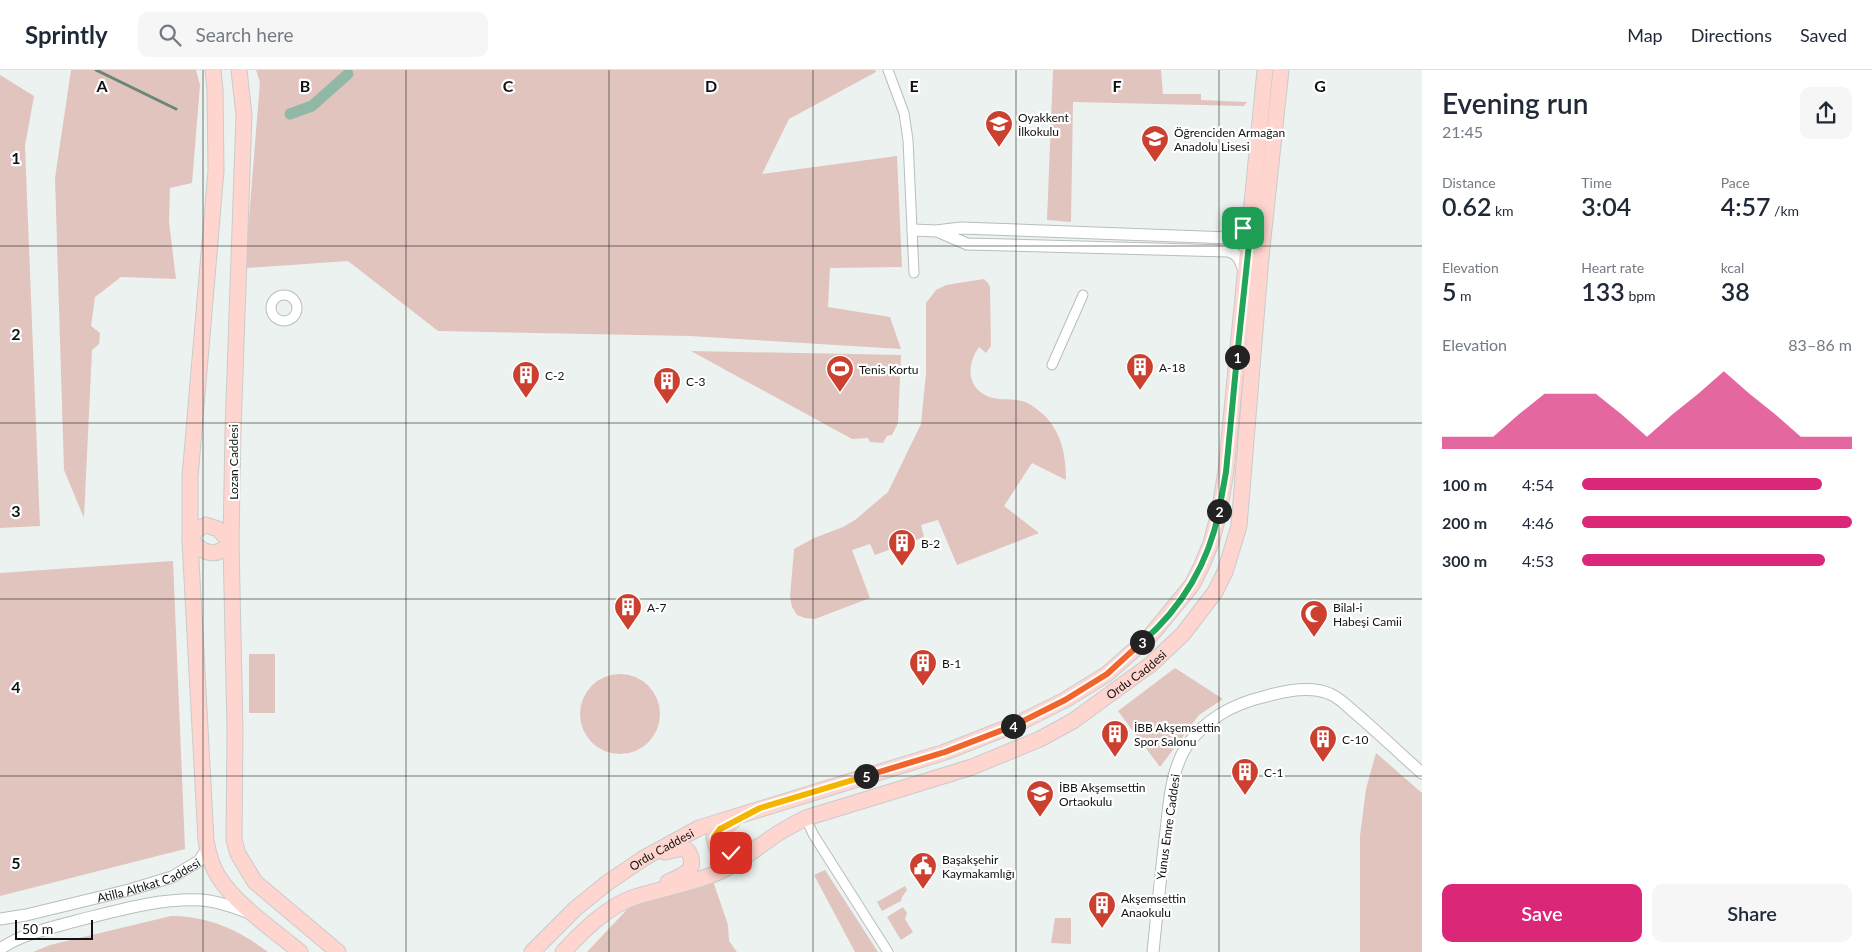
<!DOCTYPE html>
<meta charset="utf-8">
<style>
body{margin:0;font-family:Lato,sans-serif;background:#f6f6f7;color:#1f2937;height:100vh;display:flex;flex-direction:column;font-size:19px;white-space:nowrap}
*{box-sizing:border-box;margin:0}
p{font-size:16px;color:#747a83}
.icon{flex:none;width:28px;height:28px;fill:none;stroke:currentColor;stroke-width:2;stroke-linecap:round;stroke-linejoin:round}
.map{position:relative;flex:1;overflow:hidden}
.details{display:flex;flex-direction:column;background:#fff;width:450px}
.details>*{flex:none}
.scale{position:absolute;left:15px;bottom:12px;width:78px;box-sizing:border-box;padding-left:5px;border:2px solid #101211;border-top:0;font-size:14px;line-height:18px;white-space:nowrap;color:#101211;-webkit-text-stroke:4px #fff;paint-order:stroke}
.pin{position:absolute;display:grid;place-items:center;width:42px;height:42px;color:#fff;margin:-21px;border-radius:10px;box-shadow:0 2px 8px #0006}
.km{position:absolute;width:25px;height:25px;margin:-12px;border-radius:50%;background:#222;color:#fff;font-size:14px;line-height:25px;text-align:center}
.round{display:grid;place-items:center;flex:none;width:52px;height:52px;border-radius:10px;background:#f6f6f7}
.headline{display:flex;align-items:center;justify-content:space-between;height:85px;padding:0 20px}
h1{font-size:28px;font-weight:600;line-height:38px}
.metrics{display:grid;grid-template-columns:repeat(3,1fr);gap:8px;height:85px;padding:5px 20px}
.metrics div{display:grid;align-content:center}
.metrics b{font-size:25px;font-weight:600}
.metrics small{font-size:14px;font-weight:400}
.metrics p{font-size:14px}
.chart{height:140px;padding:10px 20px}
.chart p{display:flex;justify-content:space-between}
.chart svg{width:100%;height:90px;margin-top:5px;fill:#db2777;opacity:.7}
.action{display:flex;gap:10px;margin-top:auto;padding:10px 20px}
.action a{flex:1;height:58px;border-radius:10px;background:#db2777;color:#fff;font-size:20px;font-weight:600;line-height:58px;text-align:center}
.action a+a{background:#f6f6f7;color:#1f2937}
ul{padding:0 20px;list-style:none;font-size:16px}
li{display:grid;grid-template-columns:80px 60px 1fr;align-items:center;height:38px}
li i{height:12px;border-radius:6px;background:#db2777}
header{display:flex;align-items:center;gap:30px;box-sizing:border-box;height:70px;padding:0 25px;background:#fff;border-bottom:1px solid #e0e1e3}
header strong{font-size:24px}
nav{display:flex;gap:28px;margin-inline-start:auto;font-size:18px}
.search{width:350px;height:45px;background:#f6f6f7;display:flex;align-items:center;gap:12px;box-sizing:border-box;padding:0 18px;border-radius:10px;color:#747a83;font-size:19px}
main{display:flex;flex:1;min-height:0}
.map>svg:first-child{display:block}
</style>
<header>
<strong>Sprintly</strong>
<div class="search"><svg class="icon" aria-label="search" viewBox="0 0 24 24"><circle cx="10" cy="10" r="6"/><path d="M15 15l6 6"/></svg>Search here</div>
<nav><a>Map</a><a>Directions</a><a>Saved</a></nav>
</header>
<main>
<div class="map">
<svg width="1422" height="882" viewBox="0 0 1422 882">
<rect width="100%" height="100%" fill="#ecf2ef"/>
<!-- green -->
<g fill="#e1c4be">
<path d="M 71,0 L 196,0 L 200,15 L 192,113 L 170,118 L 169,152 L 176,209 L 121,207 L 95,227 L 91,256 L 100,263 L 99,274 L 92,280 L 84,448 L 64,400 L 55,108 Z"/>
<path d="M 256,0 L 875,0 L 876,2 L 789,49 L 762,104 L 897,86 L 902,197 L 830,198 L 828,237 L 890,247 L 901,279 L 690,266 L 438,261 L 348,191 L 245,198 L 260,12 Z"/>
<path d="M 1053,0 L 1161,0 L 1163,24 L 1201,24 L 1201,30 L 1247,32 L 1244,36 L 1073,32 L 1071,152 L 1047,150 Z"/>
<path d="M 0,5 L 34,26 L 25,76 L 40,456 L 0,458 Z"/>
<path d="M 984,209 L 988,213 L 990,217 L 991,276 L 986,283 L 979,277 C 967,294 966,316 987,326 C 998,331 1011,328 1022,331 C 1028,332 1040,341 1045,346 C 1062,364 1066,386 1066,410 L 1032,393 L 1004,436 L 1039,463 L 957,495 L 938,450 L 921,455 L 924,467 L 875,485 L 870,474 L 852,480 L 870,528 L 815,549 L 805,548 L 797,545 L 792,537 L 790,527 L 794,479 L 814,468 L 843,457 L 855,450 L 888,422 L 921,354 L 926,303 L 926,233 L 936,220 L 946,215 Z"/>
<path d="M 691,281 L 901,285 L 898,353 L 892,365 L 887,366 L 883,373 L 870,372 L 868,368 L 852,369 Z"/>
<path d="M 173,491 L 185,779 L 0,826 L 0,503 Z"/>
<rect x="249" y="584" width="26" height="59"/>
<path d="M 1175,598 L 1223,629 L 1199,645 L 1160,697 L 1118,641 Z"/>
<circle cx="620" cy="644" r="40"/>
<path d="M 1376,683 L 1422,723 L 1422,882 L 1360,882 L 1360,766 L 1366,719 Z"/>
<path d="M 825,800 L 878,882 L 855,882 L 814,805 Z"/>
<path d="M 713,811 L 728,855 L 729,871 L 737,882 L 587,882 L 634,832 Z"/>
<path d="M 905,816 L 907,820 L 902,827 L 901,831 L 882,841 L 877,832 Z"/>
<path d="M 903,837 L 907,843 L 905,849 L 913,862 L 901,870 L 887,847 Z"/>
<path d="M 171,846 C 208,846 239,860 268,882 L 33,882 L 50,875 Z"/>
<path d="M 1055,848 L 1071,848 L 1071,874 L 1051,873 Z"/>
</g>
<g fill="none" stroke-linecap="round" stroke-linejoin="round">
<!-- stream -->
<path stroke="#6a8679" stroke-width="3" d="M 96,0 L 176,39"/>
<!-- canal -->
<path stroke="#91b8a6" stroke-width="11" d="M 290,44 L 312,36 L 348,4"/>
<defs>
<g id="minor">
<path d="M 888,0 L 904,43 L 908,70 L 914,203"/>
<circle cx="284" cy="238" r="13"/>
<path d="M 1052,295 L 1083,225"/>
<path d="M 806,748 L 813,764 L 888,882"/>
</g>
<g id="tertiary">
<path d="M 913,160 L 936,161 L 961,158 L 1230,168 L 1237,165 L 1251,148"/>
<path d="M 937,161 L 967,174 L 1228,181 C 1239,184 1241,191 1244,202"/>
<path id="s1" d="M 0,849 L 26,845 L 129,820 L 172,807 L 199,791 L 207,779"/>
<path d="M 0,879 C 22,864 50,858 76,851 C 116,841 158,828 201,830 C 217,831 234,837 249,843"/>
<path d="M 1153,882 C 1157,842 1161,802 1166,761 C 1169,734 1171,701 1186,677 C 1204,650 1233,634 1263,627 C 1283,621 1311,615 1330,624 C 1340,628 1347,636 1354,642 C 1378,662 1399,683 1422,703"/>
</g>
<g id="primary">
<path d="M 213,0 L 215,20 L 216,101 L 190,407 L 190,471 L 206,770 C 208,782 211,795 218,806 C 235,834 275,861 300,882"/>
<path d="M 239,0 L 244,45 L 233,360 L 231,472 L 235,660 L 234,770 L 238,784 L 255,812 L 338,882"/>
<path d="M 206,455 L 218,459 L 231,472 C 217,489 205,484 190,471 L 196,460 Z"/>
<path d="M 732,752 L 720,759 L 714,767 L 717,779 C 729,786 741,781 754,778"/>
<path d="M 665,782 L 683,778 L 688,781 C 699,801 683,805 668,812"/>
<path id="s2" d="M 532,882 L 575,839 L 607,813 L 644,788 L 699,758 L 945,682 L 1019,653 L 1065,630 L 1107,604 L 1151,565 L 1192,515 L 1202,495 L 1211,473 L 1219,443 L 1226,401 L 1265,0"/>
<path id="s3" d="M 563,882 C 583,861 607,836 635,827 C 663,818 692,814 719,802 C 737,794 751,782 767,771 C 779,762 792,755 806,748 L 972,697 L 1040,669 L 1073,651 L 1150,595 L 1183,564 L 1215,522 L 1225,502 L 1239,456 L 1261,187 L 1281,0"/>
</g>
</defs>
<!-- minor casing -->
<use href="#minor" stroke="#b8bebb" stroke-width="11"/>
<!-- tertiary casing -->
<use href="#tertiary" stroke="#b8bebb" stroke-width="13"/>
<!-- primary casing -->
<use href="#primary" stroke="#cacbcb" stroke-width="17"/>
<!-- minor -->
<use href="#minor" stroke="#fff" stroke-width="9"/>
<!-- tertiary -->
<use href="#tertiary" stroke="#fff" stroke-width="11"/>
<!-- primary -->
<use href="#primary" stroke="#ffd6cf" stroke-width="15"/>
</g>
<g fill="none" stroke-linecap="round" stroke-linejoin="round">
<defs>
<path id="split-1" d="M 1237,287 L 1252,146 L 1243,158"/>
<path id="split-2" d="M 1219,441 L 1226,402 L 1237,287"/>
<path id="split-3" d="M 1142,572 C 1182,538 1209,492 1219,441"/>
<path id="split-4" d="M 1013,656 L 1065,630 L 1107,604 L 1142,572"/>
<path id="split-5" d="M 866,706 L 945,682 L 1013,656"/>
<path id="split-6" d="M 720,759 L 760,738 L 866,706"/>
<path id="split-7" d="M 720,759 L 714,767 L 717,779 L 723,782 L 731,783"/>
</defs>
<!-- split-1 casing -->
<use href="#split-1" stroke="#fff" stroke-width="10"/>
<!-- split-2 casing -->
<use href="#split-2" stroke="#fff" stroke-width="10"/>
<!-- split-3 casing -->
<use href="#split-3" stroke="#fff" stroke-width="10"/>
<!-- split-4 casing -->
<use href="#split-4" stroke="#fff" stroke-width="10"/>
<!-- split-5 casing -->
<use href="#split-5" stroke="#fff" stroke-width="10"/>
<!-- split-6 casing -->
<use href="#split-6" stroke="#fff" stroke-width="10"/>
<!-- split-7 casing -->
<use href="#split-7" stroke="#fff" stroke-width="10"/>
<!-- split-1 -->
<use href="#split-1" stroke="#22a559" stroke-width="6"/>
<!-- split-2 -->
<use href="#split-2" stroke="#22a559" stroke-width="6"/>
<!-- split-3 -->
<use href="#split-3" stroke="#22a559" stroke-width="6"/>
<!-- split-4 -->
<use href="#split-4" stroke="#f0652b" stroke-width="6"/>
<!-- split-5 -->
<use href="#split-5" stroke="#f0652b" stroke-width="6"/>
<!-- split-6 -->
<use href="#split-6" stroke="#f5b400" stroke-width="6"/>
<!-- split-7 -->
<use href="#split-7" stroke="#f5b400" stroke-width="6"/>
</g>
<!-- grid -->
<path fill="none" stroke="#101211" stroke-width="1" stroke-opacity="0.55" d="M 203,0 L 203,882M 406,0 L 406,882M 609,0 L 609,882M 813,0 L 813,882M 1016,0 L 1016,882M 1219,0 L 1219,882M 0,176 L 1422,176M 0,353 L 1422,353M 0,529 L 1422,529M 0,706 L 1422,706"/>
<!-- icons -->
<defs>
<symbol id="school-pin" viewBox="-11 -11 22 30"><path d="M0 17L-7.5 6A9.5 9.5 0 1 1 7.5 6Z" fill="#cc4030" stroke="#fff"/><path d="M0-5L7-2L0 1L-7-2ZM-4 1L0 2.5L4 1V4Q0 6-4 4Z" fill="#fff"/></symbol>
<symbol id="building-pin" viewBox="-11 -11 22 30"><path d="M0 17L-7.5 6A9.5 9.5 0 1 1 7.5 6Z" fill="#cc4030" stroke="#fff"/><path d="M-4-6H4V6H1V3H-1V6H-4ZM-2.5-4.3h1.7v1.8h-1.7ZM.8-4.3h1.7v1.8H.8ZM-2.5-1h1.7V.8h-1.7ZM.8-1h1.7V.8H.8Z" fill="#fff"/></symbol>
<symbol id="stadium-pin" viewBox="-11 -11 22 30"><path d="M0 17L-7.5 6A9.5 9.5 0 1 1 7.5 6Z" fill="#cc4030" stroke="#fff"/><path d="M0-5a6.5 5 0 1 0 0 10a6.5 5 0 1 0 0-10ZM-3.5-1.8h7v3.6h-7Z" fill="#fff"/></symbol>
<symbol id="mosque-pin" viewBox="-11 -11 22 30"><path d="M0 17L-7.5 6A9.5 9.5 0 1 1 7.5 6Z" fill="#cc4030" stroke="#fff"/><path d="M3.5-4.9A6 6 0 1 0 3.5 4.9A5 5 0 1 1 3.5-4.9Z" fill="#fff"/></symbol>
<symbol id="civic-pin" viewBox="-11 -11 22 30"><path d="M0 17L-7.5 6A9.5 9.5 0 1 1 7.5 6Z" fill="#cc4030" stroke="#fff"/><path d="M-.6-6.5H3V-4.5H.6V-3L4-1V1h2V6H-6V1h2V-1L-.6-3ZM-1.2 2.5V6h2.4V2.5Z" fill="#fff"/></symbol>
</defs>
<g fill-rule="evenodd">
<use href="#school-pin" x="983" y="38" width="32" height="43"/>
<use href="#school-pin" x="1139" y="53" width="32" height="43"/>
<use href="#building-pin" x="1124" y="281" width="32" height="43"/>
<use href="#stadium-pin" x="824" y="283" width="32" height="43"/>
<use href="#building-pin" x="510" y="289" width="32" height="43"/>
<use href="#building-pin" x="651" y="295" width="32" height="43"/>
<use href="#building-pin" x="886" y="457" width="32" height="43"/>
<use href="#building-pin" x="612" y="521" width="32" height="43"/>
<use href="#mosque-pin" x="1298" y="528" width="32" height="43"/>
<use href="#building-pin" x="907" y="577" width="32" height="43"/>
<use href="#building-pin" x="1099" y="648" width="32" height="43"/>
<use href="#building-pin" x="1307" y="653" width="32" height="43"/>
<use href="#building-pin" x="1229" y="686" width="32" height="43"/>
<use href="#school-pin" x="1024" y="708" width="32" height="43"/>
<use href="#civic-pin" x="907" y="780" width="32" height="43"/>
<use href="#building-pin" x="1086" y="819" width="32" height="43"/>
</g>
<g text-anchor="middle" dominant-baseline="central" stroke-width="4.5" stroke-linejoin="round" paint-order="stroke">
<!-- poi labels -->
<g font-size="12" fill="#101211" stroke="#fff" text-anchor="start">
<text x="1018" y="47">Oyakkent<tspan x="1018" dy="14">İlkokulu</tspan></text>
<text x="1174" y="62">Öğrenciden Armağan<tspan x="1174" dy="14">Anadolu Lisesi</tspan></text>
<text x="1159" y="297">A-18</text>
<text x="859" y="299">Tenis Kortu</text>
<text x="545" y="305">C-2</text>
<text x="686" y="311">C-3</text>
<text x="921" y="473">B-2</text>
<text x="647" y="537">A-7</text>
<text x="1333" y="537">Bilal-i<tspan x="1333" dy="14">Habeşi Camii</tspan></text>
<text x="942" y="593">B-1</text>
<text x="1134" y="657">İBB Akşemsettin<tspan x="1134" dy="14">Spor Salonu</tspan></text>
<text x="1342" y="669">C-10</text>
<text x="1264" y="702">C-1</text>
<text x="1059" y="717">İBB Akşemsettin<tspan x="1059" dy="14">Ortaokulu</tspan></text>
<text x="942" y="789">Başakşehir<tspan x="942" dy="14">Kaymakamlığı</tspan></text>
<text x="1121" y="828">Akşemsettin<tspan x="1121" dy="14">Anaokulu</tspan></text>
</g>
<!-- street labels -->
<g font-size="12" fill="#101211" stroke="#fff">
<text transform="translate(233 392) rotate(-90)">Lozan Caddesi</text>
<text stroke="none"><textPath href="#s3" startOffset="645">Ordu Caddesi</textPath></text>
<text transform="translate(1168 757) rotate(-82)">Yunus Emre Caddesi</text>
<text stroke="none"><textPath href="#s2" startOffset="166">Ordu Caddesi</textPath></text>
<text stroke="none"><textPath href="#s1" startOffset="154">Atilla Altıkat Caddesi</textPath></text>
</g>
</g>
<g font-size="16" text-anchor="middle" font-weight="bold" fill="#101211" stroke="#fff" stroke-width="4.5" stroke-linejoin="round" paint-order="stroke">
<text x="102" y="22">A</text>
<text x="305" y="22">B</text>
<text x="508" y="22">C</text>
<text x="711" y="22">D</text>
<text x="914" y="22">E</text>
<text x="1117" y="22">F</text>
<text x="1320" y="22">G</text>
<text x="16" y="94">1</text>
<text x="16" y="270">2</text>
<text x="16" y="447">3</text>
<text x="16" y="623">4</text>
<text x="16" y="799">5</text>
</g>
</svg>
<div class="scale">50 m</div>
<div class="pin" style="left:1243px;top:158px;background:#1e9e55"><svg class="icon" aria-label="arrive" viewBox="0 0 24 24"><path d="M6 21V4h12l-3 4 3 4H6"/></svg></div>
<div class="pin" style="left:731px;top:783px;background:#d93025"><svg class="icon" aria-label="check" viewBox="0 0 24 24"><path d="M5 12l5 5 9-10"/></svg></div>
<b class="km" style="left:1237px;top:287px">1</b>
<b class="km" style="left:1219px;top:441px">2</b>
<b class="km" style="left:1142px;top:572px">3</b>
<b class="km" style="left:1013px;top:656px">4</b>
<b class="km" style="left:866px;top:706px">5</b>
</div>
<section class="details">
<div class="headline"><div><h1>Evening run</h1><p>21:45</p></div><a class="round"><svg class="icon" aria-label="share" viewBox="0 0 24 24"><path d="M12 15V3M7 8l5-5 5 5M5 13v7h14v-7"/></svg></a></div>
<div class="metrics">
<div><p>Distance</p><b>0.62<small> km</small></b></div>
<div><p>Time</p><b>3:04</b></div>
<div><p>Pace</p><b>4:57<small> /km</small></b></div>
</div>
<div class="metrics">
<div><p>Elevation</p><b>5<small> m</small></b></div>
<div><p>Heart rate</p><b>133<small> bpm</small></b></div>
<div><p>kcal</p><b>38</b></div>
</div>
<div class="chart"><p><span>Elevation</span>83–86 m</p>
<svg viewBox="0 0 160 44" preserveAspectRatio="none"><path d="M0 44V38L10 38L20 38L30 27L40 17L50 17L60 17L70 27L80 38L90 27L100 17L110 6L120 17L130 27L140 38L150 38L160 38V44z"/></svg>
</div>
<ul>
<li><b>100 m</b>4:54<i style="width:89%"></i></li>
<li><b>200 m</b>4:46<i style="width:100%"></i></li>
<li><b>300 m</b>4:53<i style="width:90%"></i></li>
</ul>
<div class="action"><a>Save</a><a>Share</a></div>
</section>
</main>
